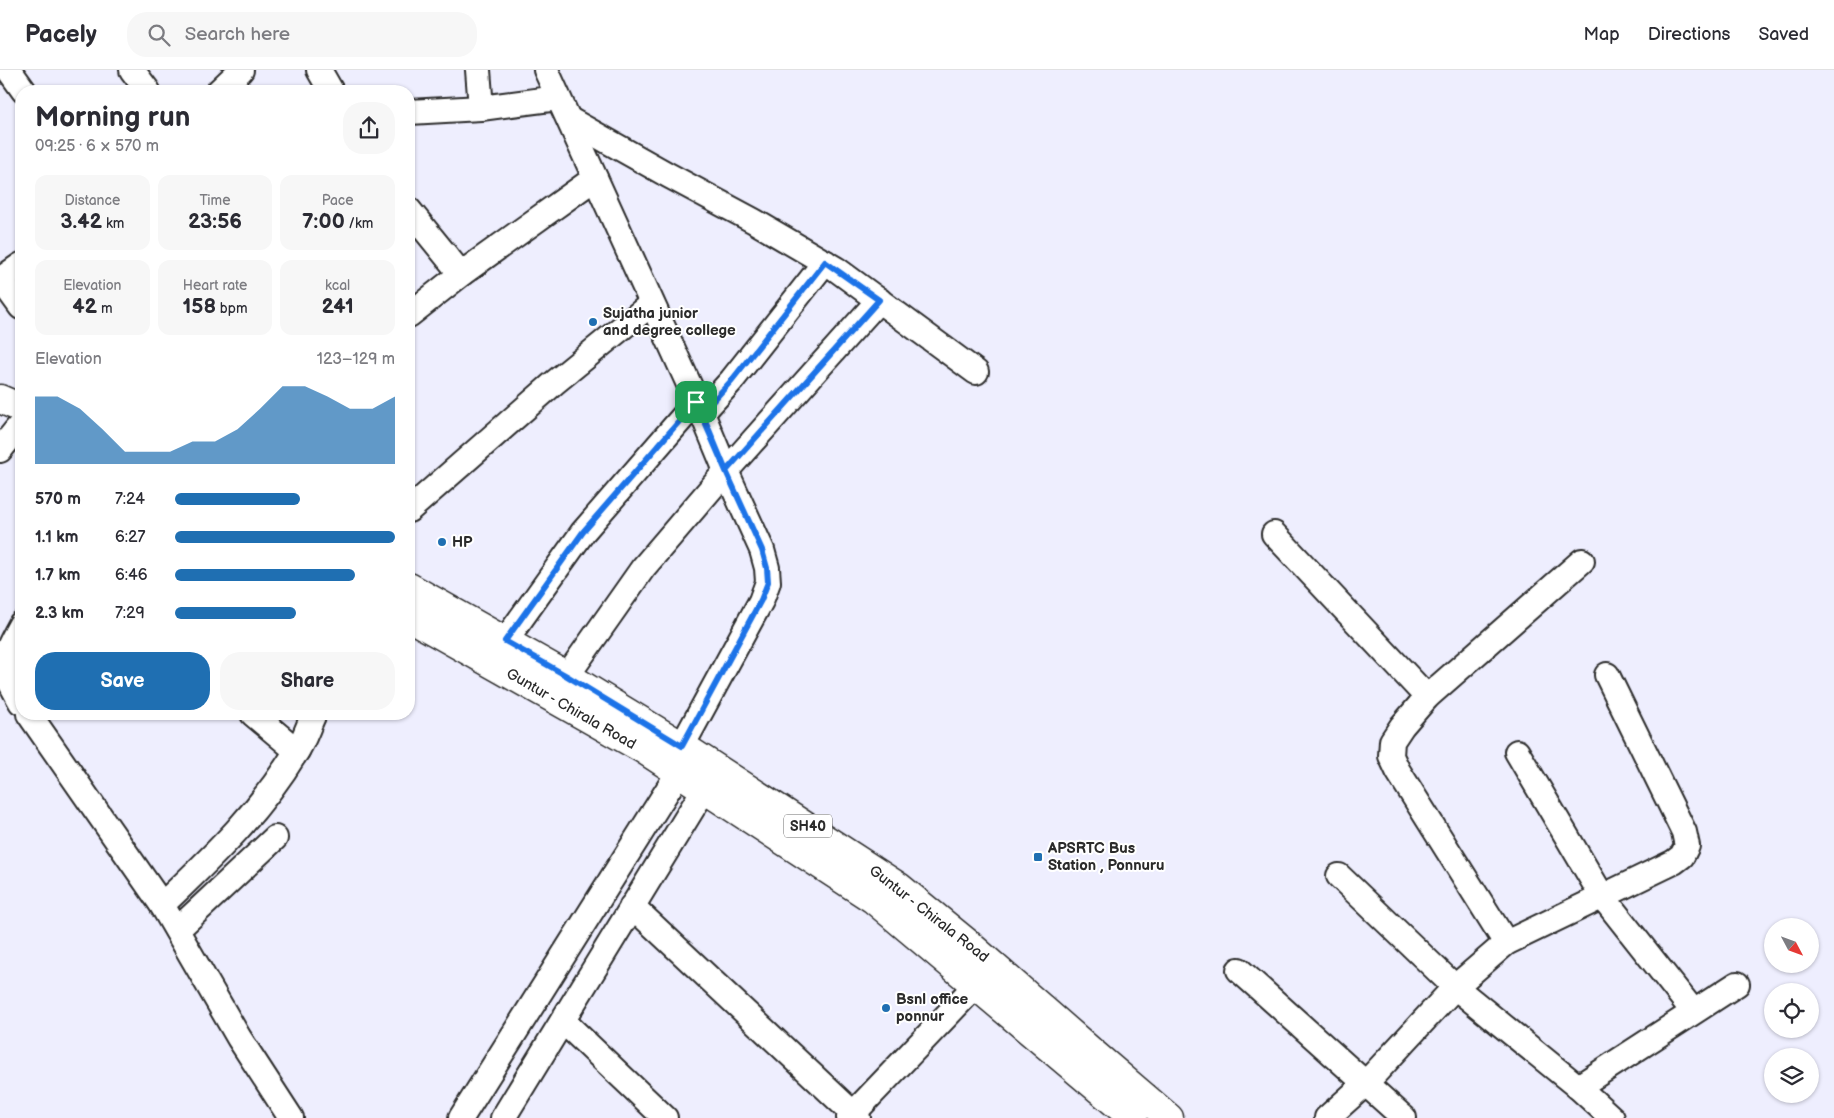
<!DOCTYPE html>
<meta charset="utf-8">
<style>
body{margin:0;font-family:"Balsamiq Sans",sans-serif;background:#f7f7f7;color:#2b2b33;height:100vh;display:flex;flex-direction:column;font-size:19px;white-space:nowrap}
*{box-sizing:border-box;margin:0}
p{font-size:16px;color:#7c7c81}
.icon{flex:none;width:28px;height:28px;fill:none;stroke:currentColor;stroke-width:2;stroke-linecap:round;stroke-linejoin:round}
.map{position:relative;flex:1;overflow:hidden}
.panel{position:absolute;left:15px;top:15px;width:400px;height:635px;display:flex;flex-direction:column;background:#fff;border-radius:20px;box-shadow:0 1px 4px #0004}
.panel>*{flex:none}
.needle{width:32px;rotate:131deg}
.fabs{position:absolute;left:1764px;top:848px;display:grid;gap:10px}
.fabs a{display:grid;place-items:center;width:55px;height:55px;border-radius:50%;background:#fff;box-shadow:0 1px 4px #0004;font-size:25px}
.pin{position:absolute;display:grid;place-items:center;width:42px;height:42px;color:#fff;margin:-21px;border-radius:10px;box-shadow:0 2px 8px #0006}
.round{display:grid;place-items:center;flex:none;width:52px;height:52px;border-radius:20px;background:#f7f7f7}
.summary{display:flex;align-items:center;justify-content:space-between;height:85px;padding:0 20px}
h1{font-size:28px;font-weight:700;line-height:38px}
.metrics{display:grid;grid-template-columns:repeat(3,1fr);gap:8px;height:85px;padding:5px 20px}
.metrics div{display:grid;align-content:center;border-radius:12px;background:#f7f7f7;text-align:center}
.metrics b{font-size:21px;font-weight:700}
.metrics small{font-size:14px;font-weight:400}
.metrics p{font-size:14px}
.chart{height:140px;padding:10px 20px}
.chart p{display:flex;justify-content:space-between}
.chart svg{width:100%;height:90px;margin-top:5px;fill:#1f6fb2;opacity:.7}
.button{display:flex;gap:10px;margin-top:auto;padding:10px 20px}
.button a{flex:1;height:58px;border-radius:20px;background:#1f6fb2;color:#fff;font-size:20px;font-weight:700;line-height:58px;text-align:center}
.button a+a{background:#f7f7f7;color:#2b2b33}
ul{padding:0 20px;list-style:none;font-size:16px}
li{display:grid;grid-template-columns:80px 60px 1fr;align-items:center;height:38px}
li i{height:12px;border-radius:6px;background:#1f6fb2}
header{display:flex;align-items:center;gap:30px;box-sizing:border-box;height:70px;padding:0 25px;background:#fff;border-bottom:1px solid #e1e1e2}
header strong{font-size:24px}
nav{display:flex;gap:28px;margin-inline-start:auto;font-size:18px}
.search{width:350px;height:45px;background:#f7f7f7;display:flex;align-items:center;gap:12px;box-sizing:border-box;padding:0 18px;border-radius:20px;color:#7c7c81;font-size:19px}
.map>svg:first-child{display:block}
</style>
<header>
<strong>Pacely</strong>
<div class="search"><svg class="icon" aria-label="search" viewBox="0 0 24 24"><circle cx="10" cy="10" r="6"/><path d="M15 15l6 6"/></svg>Search here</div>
<nav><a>Map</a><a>Directions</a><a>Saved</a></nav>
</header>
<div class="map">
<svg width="1834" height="1048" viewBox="0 0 1834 1048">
<rect width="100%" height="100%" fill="#eeeefe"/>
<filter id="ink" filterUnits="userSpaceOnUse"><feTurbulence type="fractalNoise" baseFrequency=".02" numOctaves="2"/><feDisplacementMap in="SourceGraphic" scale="10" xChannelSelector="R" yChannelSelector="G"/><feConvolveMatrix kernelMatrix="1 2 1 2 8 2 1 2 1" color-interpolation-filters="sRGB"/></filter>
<g filter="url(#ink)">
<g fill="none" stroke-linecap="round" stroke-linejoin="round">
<defs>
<g id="minor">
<path d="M 9,0 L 24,21"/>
<path d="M 132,0 L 148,21"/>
<path d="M 319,0 L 331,21"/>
<path d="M 478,0 L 481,38"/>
<path d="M 546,0 L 702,343 L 726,401 L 762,480 L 767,498 L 768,512 L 761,531 L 682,676"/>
<path d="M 219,21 L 241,0"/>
<path d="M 409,42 L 481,38 L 558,28"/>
<path d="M 570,50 L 668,105 L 754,151 L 836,199 L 976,302"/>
<path d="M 409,140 L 461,204"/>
<path d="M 0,208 L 21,237"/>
<path d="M 1,209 L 21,195"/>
<path d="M 409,245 L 461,204 L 595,108"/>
<path d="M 702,343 L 732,310 L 825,192"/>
<path d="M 0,380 L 21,354"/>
<path d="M 409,440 L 554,313 L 651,234"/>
<path d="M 1274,464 L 1427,627"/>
<path d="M 21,554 C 0,592 0,595 21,632"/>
<path d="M 505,571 L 583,462 L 696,332"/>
<path d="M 567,606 L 643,498 L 726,401 L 879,230"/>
<path d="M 29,644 L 162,835 L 239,968 L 291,1048"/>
<path d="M 253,644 L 297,681"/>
<path d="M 1517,682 L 1602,826 L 1693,941"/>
<path d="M 1339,806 L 1455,917 L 1578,1017 L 1612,1048"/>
<path d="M 162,835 C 213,786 259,743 296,682 C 304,671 308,656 314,644"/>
<path d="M 632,836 L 858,1048"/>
<path d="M 177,860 L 275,768"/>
<path d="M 1506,873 L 1398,701 L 1391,686 L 1392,671 L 1402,656 L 1427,627 L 1582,491"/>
<path d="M 1239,900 L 1404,1048"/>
<path d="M 563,951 L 665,1048"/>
<path d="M 1578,1017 L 1737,914"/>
<path d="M 461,1048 L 679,702"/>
<path d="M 503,1048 L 705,718"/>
<path d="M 849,1048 L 976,915"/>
<path d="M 1327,1048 L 1365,1014 L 1455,917 L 1506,873 L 1674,792 L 1682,786 L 1687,776 L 1684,762 L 1607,605"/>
</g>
<g id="major">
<path d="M 0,329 L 21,338"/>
<path d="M 409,517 L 567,606 L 682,676 L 899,817 L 965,871 L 1093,983 L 1169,1048"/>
<path d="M 409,547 L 643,679 L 873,829 L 1133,1048"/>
</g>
</defs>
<!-- minor casing -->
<use href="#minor" stroke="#2b2b2b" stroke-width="28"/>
<!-- major casing -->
<use href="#major" stroke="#2b2b2b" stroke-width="31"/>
<!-- minor -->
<use href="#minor" stroke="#fff" stroke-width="24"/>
<!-- major -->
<use href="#major" stroke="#fff" stroke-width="28"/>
</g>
</g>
<g fill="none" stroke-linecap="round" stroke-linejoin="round" filter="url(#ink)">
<defs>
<path id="route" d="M 696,332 L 583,462 L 505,571 L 567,606 L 682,676 L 761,530 L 768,512 L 767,498 L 762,480 L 726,401 L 702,343 L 732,310 L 825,192 L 879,230 L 726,401 L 696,332"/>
</defs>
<!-- route casing -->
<use href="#route" stroke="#fff" stroke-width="10"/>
<!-- route -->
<use href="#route" stroke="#1a73e8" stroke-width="6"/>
</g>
<!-- markers -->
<g fill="#1f6fb2" stroke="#fff" stroke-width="2">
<circle cx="593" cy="252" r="5"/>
<circle cx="442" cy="472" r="5"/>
<rect x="1033" y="782" width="10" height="10" rx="2.5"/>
<circle cx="886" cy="938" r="5"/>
</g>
<g text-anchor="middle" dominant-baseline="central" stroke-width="4" stroke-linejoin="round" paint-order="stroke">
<!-- shield labels -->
<rect fill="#fff" stroke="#6b6b6b" stroke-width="1" x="784" y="744.5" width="48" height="23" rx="4"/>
<g font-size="14" font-weight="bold" fill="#2b2b2b">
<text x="808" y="756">SH40</text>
</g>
<!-- poi labels -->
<g font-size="15" font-weight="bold" fill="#2b2b2b" stroke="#fff" text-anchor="start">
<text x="603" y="243">Sujatha junior<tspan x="603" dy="17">and degree college</tspan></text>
<text x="452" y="472">HP</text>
<text x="1048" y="778">APSRTC Bus<tspan x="1048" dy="17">Station , Ponnuru</tspan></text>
<text x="896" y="929">Bsnl office<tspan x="896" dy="17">ponnur</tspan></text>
</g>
<!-- street labels -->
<g font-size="15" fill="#2b2b2b" stroke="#fff">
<text transform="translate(571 639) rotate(30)">Guntur - Chirala Road</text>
<text transform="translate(929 844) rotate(38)">Guntur - Chirala Road</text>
</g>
</g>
</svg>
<div class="fabs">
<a><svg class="needle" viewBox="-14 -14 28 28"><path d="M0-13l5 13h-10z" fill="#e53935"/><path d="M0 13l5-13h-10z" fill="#7c7c81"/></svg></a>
<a><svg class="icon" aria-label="locate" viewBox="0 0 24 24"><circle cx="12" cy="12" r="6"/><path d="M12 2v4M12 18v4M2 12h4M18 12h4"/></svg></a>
<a><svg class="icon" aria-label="layers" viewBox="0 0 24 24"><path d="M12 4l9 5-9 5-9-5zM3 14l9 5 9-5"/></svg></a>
</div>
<div class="pin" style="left:696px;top:332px;background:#1e9e55"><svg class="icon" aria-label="arrive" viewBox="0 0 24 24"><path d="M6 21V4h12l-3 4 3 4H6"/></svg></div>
<section class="panel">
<div class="summary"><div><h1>Morning run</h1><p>09:25 · 6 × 570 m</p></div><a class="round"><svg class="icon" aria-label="share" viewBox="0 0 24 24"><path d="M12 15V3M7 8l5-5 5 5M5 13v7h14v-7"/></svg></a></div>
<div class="metrics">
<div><p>Distance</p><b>3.42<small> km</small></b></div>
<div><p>Time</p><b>23:56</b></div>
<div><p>Pace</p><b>7:00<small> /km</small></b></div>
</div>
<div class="metrics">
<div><p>Elevation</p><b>42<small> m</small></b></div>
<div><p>Heart rate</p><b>158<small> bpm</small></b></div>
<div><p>kcal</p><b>241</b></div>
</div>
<div class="chart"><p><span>Elevation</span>123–129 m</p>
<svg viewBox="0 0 160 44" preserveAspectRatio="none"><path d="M0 44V11L10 11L20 17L30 27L40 38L50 38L60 38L70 33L80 33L90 27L100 17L110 6L120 6L130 11L140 17L150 17L160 11V44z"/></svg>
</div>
<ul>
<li><b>570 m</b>7:24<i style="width:57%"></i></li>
<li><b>1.1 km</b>6:27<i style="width:100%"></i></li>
<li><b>1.7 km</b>6:46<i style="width:82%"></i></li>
<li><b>2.3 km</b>7:29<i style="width:55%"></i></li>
</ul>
<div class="button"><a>Save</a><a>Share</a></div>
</section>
</div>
